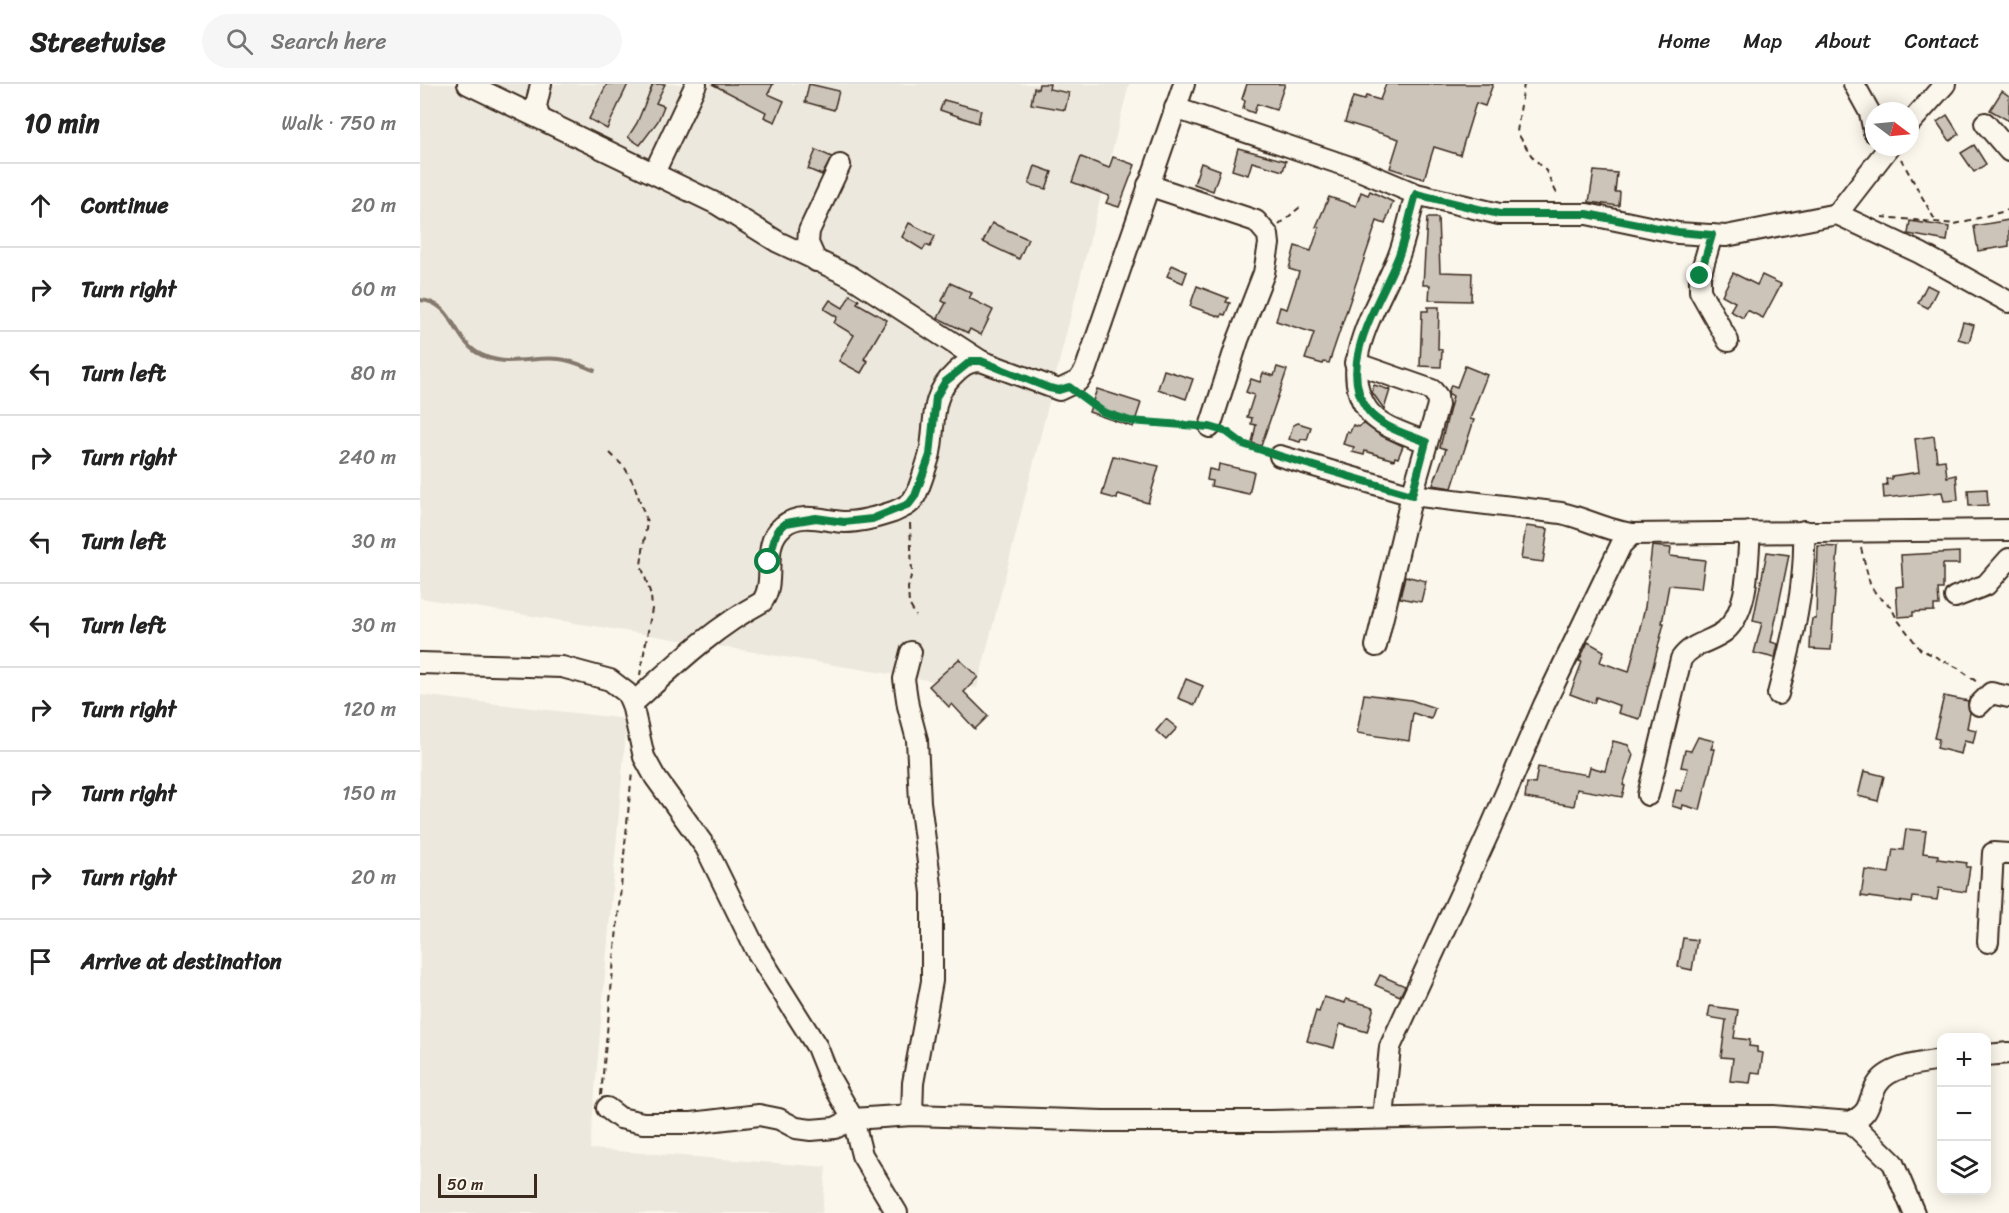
<!DOCTYPE html>
<meta charset="utf-8">
<style>
:root{--surface:#fff;--page:#f6f6f6;--text:#222;--muted:#767676;--line:#e0e0e0}
body{margin:0;font-family:Sriracha,sans-serif;background:var(--page);color:var(--text)}
.controls{position:absolute;right:18px;bottom:18px;display:grid;overflow:hidden;border-radius:12px;box-shadow:0 3px 15px #0003}
.controls button{width:54px;height:54px;display:grid;place-items:center;padding:0;border:0;border-bottom:2px solid var(--line);background:var(--surface);color:var(--text);font:30px sans-serif}
.compass{position:absolute;left:1445px;top:18px;width:54px;height:54px;border-radius:50%;background:var(--surface);box-shadow:0 3px 15px #0003;rotate:106deg}
.scale{position:absolute;left:18px;bottom:15px;width:99px;box-sizing:border-box;padding-left:6px;border:3px solid #3b2a1e;border-top:0;font-size:16px;line-height:21px;white-space:nowrap;color:#3b2a1e;-webkit-text-stroke:4px #fbf7ec;paint-order:stroke}
.stop{position:absolute;width:18px;height:18px;margin:-14px;border:4px solid #0b8043;border-radius:50%;background:#fff}
.stop.end{background:#0b8043;border-color:#fff;box-shadow:0 2px 6px #0008}
.list{margin:0;padding:0;list-style:none}
h2{display:flex;justify-content:space-between;align-items:center;height:78px;margin:0;padding:0 24px;font-size:26px}
h2 small{font-size:20px;font-weight:400;color:var(--muted)}
.list li{display:grid;grid-template-columns:39px 1fr auto;gap:18px;align-items:center;box-sizing:border-box;height:84px;padding:0 24px;border-top:2px solid var(--line)}
.list b{display:block;font-size:22px;white-space:nowrap}
.list em{font-size:20px;font-style:normal;color:var(--muted)}
.icon{flex:none;width:33px;height:33px;fill:none;stroke:currentColor;stroke-width:2;stroke-linecap:round;stroke-linejoin:round}
.map{position:relative;flex:none;width:1589px;height:1129px;overflow:hidden}
header{display:flex;align-items:center;gap:36px;box-sizing:border-box;height:84px;padding:0 30px;background:var(--surface);border-bottom:2px solid var(--line)}
header strong{font-size:28px}
nav{display:flex;gap:33px;margin-inline-start:auto;font-size:21px}
.search{width:420px;height:54px;background:var(--page);display:flex;align-items:center;gap:15px;box-sizing:border-box;padding:0 21px;border-radius:33px;color:var(--muted);font-size:22px}
main{display:flex}
aside{flex:1;background:var(--surface)}
.map>svg:first-child{display:block}
</style>
<header>
<strong>Streetwise</strong>
<div class="search"><svg class="icon" aria-label="search" viewBox="0 0 24 24"><circle cx="10" cy="10" r="6"/><path d="M15 15l6 6"/></svg>Search here</div>
<nav><a>Home</a><a>Map</a><a>About</a><a>Contact</a></nav>
</header>
<main>
<aside>
<h2>10 min<small>Walk · 750 m</small></h2>
<ul class="list">
<li><svg class="icon" aria-label="ahead" viewBox="0 0 24 24"><path d="M12 20V5M6 11l6-6 6 6"/></svg><div><b>Continue</b></div><em>20 m</em></li>
<li><svg class="icon" aria-label="right" viewBox="0 0 24 24"><path d="M7 20v-9h11M14 6l5 5-5 5"/></svg><div><b>Turn right</b></div><em>60 m</em></li>
<li><svg class="icon" aria-label="left" viewBox="0 0 24 24"><path d="M17 20v-9H6M10 6l-5 5 5 5"/></svg><div><b>Turn left</b></div><em>80 m</em></li>
<li><svg class="icon" aria-label="right" viewBox="0 0 24 24"><path d="M7 20v-9h11M14 6l5 5-5 5"/></svg><div><b>Turn right</b></div><em>240 m</em></li>
<li><svg class="icon" aria-label="left" viewBox="0 0 24 24"><path d="M17 20v-9H6M10 6l-5 5 5 5"/></svg><div><b>Turn left</b></div><em>30 m</em></li>
<li><svg class="icon" aria-label="left" viewBox="0 0 24 24"><path d="M17 20v-9H6M10 6l-5 5 5 5"/></svg><div><b>Turn left</b></div><em>30 m</em></li>
<li><svg class="icon" aria-label="right" viewBox="0 0 24 24"><path d="M7 20v-9h11M14 6l5 5-5 5"/></svg><div><b>Turn right</b></div><em>120 m</em></li>
<li><svg class="icon" aria-label="right" viewBox="0 0 24 24"><path d="M7 20v-9h11M14 6l5 5-5 5"/></svg><div><b>Turn right</b></div><em>150 m</em></li>
<li><svg class="icon" aria-label="right" viewBox="0 0 24 24"><path d="M7 20v-9h11M14 6l5 5-5 5"/></svg><div><b>Turn right</b></div><em>20 m</em></li>
<li><svg class="icon" aria-label="arrive" viewBox="0 0 24 24"><path d="M6 21V4h12l-3 4 3 4H6"/></svg><div><b>Arrive at destination</b></div></li>
</ul>
</aside>
<div class="map">
<svg width="1589" height="1129" viewBox="0 0 1589 1129">
<rect width="100%" height="100%" fill="#fbf7ec"/>
<filter id="ink" filterUnits="userSpaceOnUse"><feTurbulence type="fractalNoise" baseFrequency=".0167" numOctaves="2"/><feDisplacementMap in="SourceGraphic" scale="12" xChannelSelector="R" yChannelSelector="G"/><feConvolveMatrix kernelMatrix="1 2 1 2 8 2 1 2 1" color-interpolation-filters="sRGB"/></filter>
<g filter="url(#ink)">
<g fill="#ede8dd">
<polygon points="0,0 709,0 557,604 0,514"/>
<polygon points="0,611 207,635 170,1065 406,1083 402,1129 0,1129"/>
</g>
<g fill="none" stroke-linecap="round" stroke-linejoin="round">
<path stroke="#85796d" stroke-width="4" d="M 0,216 C 33,218 33,253 56,268 C 83,285 110,272 139,275 C 151,276 163,282 174,286"/>
</g>
<g fill="#ccc4b9" stroke="#3b2a1e" stroke-width="1.5">
<polygon points="187,0 208,0 187,45 169,35"/>
<polygon points="233,0 245,0 236,19 244,22 238,37 220,61 208,53 217,39"/>
<polygon points="292,0 353,0 348,10 364,17 355,38 344,33 346,28"/>
<polygon points="389,0 419,7 414,26 385,18"/>
<polygon points="619,0 630,0 629,5 649,9 645,26 611,20 614,4 618,5"/>
<polygon points="827,0 865,0 856,26 837,20 834,29 823,25 825,17 822,15"/>
<polygon points="966,0 1073,0 1065,22 1056,19 1040,71 1014,63 1004,95 970,84 979,55 925,38 933,13 944,16 946,12 960,16"/>
<polygon points="1582,7 1589,12 1589,37 1570,26"/>
<polygon points="524,16 561,26 558,39 520,26"/>
<polygon points="1527,31 1539,50 1530,57 1517,38"/>
<polygon points="1554,61 1566,80 1554,88 1541,69"/>
<polygon points="818,64 866,77 863,87 832,78 828,91 812,86"/>
<polygon points="396,66 412,73 402,91 388,85"/>
<polygon points="661,73 689,84 693,73 715,81 699,123 686,119 689,112 652,98"/>
<polygon points="781,79 800,86 793,107 774,100"/>
<polygon points="615,82 632,88 626,105 609,100"/>
<polygon points="1174,87 1197,89 1195,108 1200,108 1199,122 1169,118"/>
<polygon points="950,107 973,118 965,140 957,137 909,279 904,278 903,280 885,275 894,249 856,237 860,223 867,225 879,188 869,185 875,162 891,167 899,144 896,143 909,113 936,122 941,108 948,111"/>
<polygon points="1007,134 1018,134 1020,188 1052,189 1051,217 1009,216 1010,201 1003,201"/>
<polygon points="1589,136 1589,162 1558,167 1554,142"/>
<polygon points="1490,137 1529,143 1527,157 1488,150"/>
<polygon points="489,139 515,152 510,163 506,161 503,166 482,153"/>
<polygon points="572,139 608,155 599,175 563,158"/>
<polygon points="752,181 767,188 763,199 747,192"/>
<polygon points="1313,189 1337,201 1342,191 1361,200 1343,234 1327,226 1323,234 1310,227 1315,218 1302,211"/>
<polygon points="530,199 552,209 549,214 573,226 561,251 550,245 548,249 518,234 526,219 522,217"/>
<polygon points="1507,201 1517,206 1508,224 1498,219"/>
<polygon points="777,202 808,214 806,218 810,219 805,231 802,230 801,233 770,222"/>
<polygon points="430,211 439,216 437,219 467,236 444,275 448,277 441,289 419,277 434,251 414,239 417,233 404,225 410,216 423,224"/>
<polygon points="1008,223 1019,223 1018,265 1022,266 1021,283 1000,282 1002,227 1008,227"/>
<polygon points="1543,238 1554,241 1549,258 1538,255"/>
<polygon points="1045,282 1067,291 1050,335 1054,336 1032,404 1013,401 1026,365 1020,363 1033,312 1028,309 1031,301 1037,303"/>
<polygon points="857,283 867,286 841,362 832,359 836,341 831,340 832,334 827,333 834,311 826,308 831,295 840,298 843,289 854,292"/>
<polygon points="744,286 773,295 766,315 738,305"/>
<polygon points="954,301 970,306 964,325 952,308"/>
<polygon points="677,305 721,319 713,343 669,328"/>
<polygon points="878,339 891,343 887,356 881,355 880,358 869,355 873,341"/>
<polygon points="943,339 960,351 983,362 978,374 975,373 974,376 945,367 944,371 932,368 934,363 923,360 927,347 930,348 933,341 939,343"/>
<polygon points="1514,352 1517,377 1525,376 1527,393 1536,391 1538,416 1524,417 1522,408 1464,414 1463,401 1467,401 1466,395 1472,395 1472,392 1499,388 1495,355"/>
<polygon points="693,372 739,382 728,419 698,410 697,415 682,411"/>
<polygon points="799,380 834,388 829,410 791,402 792,397 787,396 789,385 798,387"/>
<polygon points="1567,405 1568,421 1549,422 1548,406"/>
<polygon points="1106,442 1128,445 1123,478 1101,475"/>
<polygon points="1232,462 1251,464 1250,472 1285,476 1281,504 1249,501 1242,539 1244,539 1220,635 1198,629 1200,622 1176,613 1174,619 1150,610 1162,578 1159,577 1168,558 1184,567 1180,578 1209,588 1225,523"/>
<polygon points="1398,462 1418,463 1411,566 1390,565 1391,542 1392,535 1396,535"/>
<polygon points="1347,468 1369,471 1351,558 1358,560 1355,574 1334,569 1342,539 1333,537"/>
<polygon points="1539,468 1539,480 1523,480 1523,505 1518,505 1519,521 1514,521 1514,527 1493,528 1493,532 1478,533 1476,503 1483,502 1481,471"/>
<polygon points="985,492 1006,497 1001,518 980,514"/>
<polygon points="539,575 558,593 544,608 568,632 555,645 532,620 529,623 509,602"/>
<polygon points="766,595 783,602 775,621 758,614"/>
<polygon points="944,610 991,616 1015,624 1011,635 993,629 989,657 937,649"/>
<polygon points="1524,612 1548,617 1550,629 1547,644 1556,646 1553,659 1544,657 1541,670 1517,664 1519,655 1514,654"/>
<polygon points="746,635 757,644 746,656 736,647"/>
<polygon points="1278,653 1294,657 1291,665 1295,665 1280,726 1263,721 1262,725 1252,722 1256,706 1262,707 1268,684 1261,683 1265,666 1271,667"/>
<polygon points="1193,657 1208,661 1213,671 1203,701 1205,702 1202,713 1157,705 1154,722 1105,714 1107,699 1115,700 1118,683 1168,691 1170,683 1185,687"/>
<polygon points="1444,687 1464,692 1458,717 1438,712"/>
<polygon points="1486,745 1506,747 1503,769 1518,771 1518,775 1547,779 1546,783 1550,783 1546,808 1519,804 1517,816 1493,813 1492,819 1441,812 1445,786 1469,789 1473,765 1483,766"/>
<polygon points="1263,854 1277,856 1272,886 1258,883"/>
<polygon points="960,891 985,902 980,912 955,901"/>
<polygon points="904,913 925,919 926,915 954,923 947,948 920,940 914,964 887,957 896,927 899,928"/>
<polygon points="1290,922 1318,926 1314,954 1330,956 1329,962 1337,963 1337,968 1343,969 1340,989 1332,988 1330,999 1310,997 1313,974 1301,973 1306,936 1288,933"/>
</g>
<g fill="none" stroke-linecap="round" stroke-linejoin="round">
<defs>
<g id="minor">
<polyline points="48,0 297,120 358,158 430,192 561,277"/>
<polyline points="1434,0 1450,29 1454,48"/>
<polyline points="755,24 939,86 996,110 1079,130 1167,130 1258,149 1306,152 1417,130 1500,169 1589,218"/>
<polyline points="119,32 116,22 121,0"/>
<polyline points="1490,39 1525,0"/>
<polyline points="1565,39 1589,67"/>
<polyline points="234,89 276,0"/>
<polyline points="728,101 836,137 848,151 849,160 844,189 818,256 790,343"/>
<path d="M 996,110 C 990,130 986,152 979,171 C 962,216 915,279 947,325 C 959,343 987,350 1006,358"/>
<polyline points="1417,130 1469,63"/>
<polyline points="1292,151 1280,192 1280,207 1308,257"/>
<polyline points="396,177 388,159 389,147 420,81"/>
<polyline points="935,279 1012,306 1017,312 1018,321 992,411 956,562"/>
<path d="M 860,372 L 992,411 L 1141,429 C 1165,434 1188,447 1212,450 L 1589,446"/>
<polyline points="1535,513 1566,501 1589,475"/>
<polyline points="491,568 484,595 488,622 497,656 500,718 512,809 512,897 493,999 492,1031"/>
<polyline points="0,579 142,583 190,596 207,609 212,620 224,673 235,693 286,764 336,866 397,963 409,993 433,1035 442,1071 477,1129"/>
<path d="M 1358,610 C 1372,557 1386,503 1384,447"/>
<path d="M 212,620 C 253,583 293,544 342,518 C 358,496 339,462 363,442 C 380,427 405,437 425,438 C 442,438 458,433 473,428 C 482,424 491,421 495,412 C 498,408 509,374 510,369 C 516,339 509,313 534,290 C 543,281 549,277 561,277 L 639,306 L 658,297 L 665,287 L 764,0"/>
<polyline points="1559,621 1571,609 1589,613"/>
<path d="M 1228,711 L 1261,575 C 1272,559 1291,558 1305,547 C 1330,525 1327,478 1330,448"/>
<polyline points="1568,858 1573,769 1589,770"/>
<polyline points="1566,971 1589,969"/>
<path d="M 187,1024 L 200,1034 L 223,1039 L 272,1039 L 339,1031 L 359,1035 L 376,1044 L 391,1046 L 415,1044 L 433,1035 L 492,1031 L 683,1037 L 850,1037 L 1073,1032 L 1354,1032 L 1431,1038 C 1453,1027 1446,1019 1457,1001 C 1468,982 1501,979 1522,976"/>
<polyline points="963,1034 970,963 1069,748 1124,621 1201,461 1212,450"/>
<polyline points="1431,1038 1473,1079 1494,1129"/>
</g>
</defs>
<use href="#minor" stroke="#3b2a1e" stroke-width="24"/>
<g stroke="#3b2a1e" stroke-width="2" stroke-dasharray="6 4.5" stroke-linecap="butt">
<polyline points="1104,0 1097,48 1111,71 1126,87 1138,112"/>
<polyline points="1481,75 1516,138"/>
<polyline points="1462,133 1535,140 1589,126"/>
<polyline points="859,141 880,123"/>
<polyline points="664,313 683,328 710,337 774,343"/>
<polyline points="806,348 823,360 844,367"/>
<polyline points="190,369 205,384 214,400 227,438 221,481 231,511 232,525 220,591"/>
<polyline points="490,439 492,488 488,504 489,520 496,532"/>
<polyline points="1441,464 1450,500 1456,510 1471,523 1477,535 1500,565 1538,584 1557,598"/>
<polyline points="181,1011 212,688"/>
</g>
<use href="#minor" stroke="#fbf7ec" stroke-width="20"/>
</g>
</g>
<g fill="none" stroke-linecap="round" stroke-linejoin="round" filter="url(#ink)">
<path stroke="#0b8043" stroke-width="8" d="M 348,478 L 357,447 L 366,439 L 396,434 L 424,438 L 452,435 L 489,420 L 495,412 L 510,371 L 516,313 L 525,298 L 551,277 L 561,277 L 629,304 L 639,306 L 649,303 L 683,328 L 710,337 L 790,343 L 807,348 L 823,360 L 860,372 L 992,411 L 1006,358 C 987,350 959,343 947,325 C 915,279 962,216 979,171 C 986,152 990,130 996,110 L 1079,130 L 1167,130 L 1258,148 L 1292,151 L 1280,192"/>
</g>
</svg>
<div class="controls">
<button>+</button>
<button>−</button>
<button><svg class="icon" aria-label="layers" viewBox="0 0 24 24"><path d="M12 4l9 5-9 5-9-5zM3 14l9 5 9-5"/></svg></button>
</div>
<svg class="compass" viewBox="-18 -18 36 36"><path d="M0-13l5 13h-10z" fill="#e53935"/><path d="M0 13l5-13h-10z" fill="#767676"/></svg>
<div class="scale">50 m</div>
<div class="stop" style="left:348px;top:478px"></div>
<div class="stop end" style="left:1280px;top:192px"></div>
</div>
</main>
